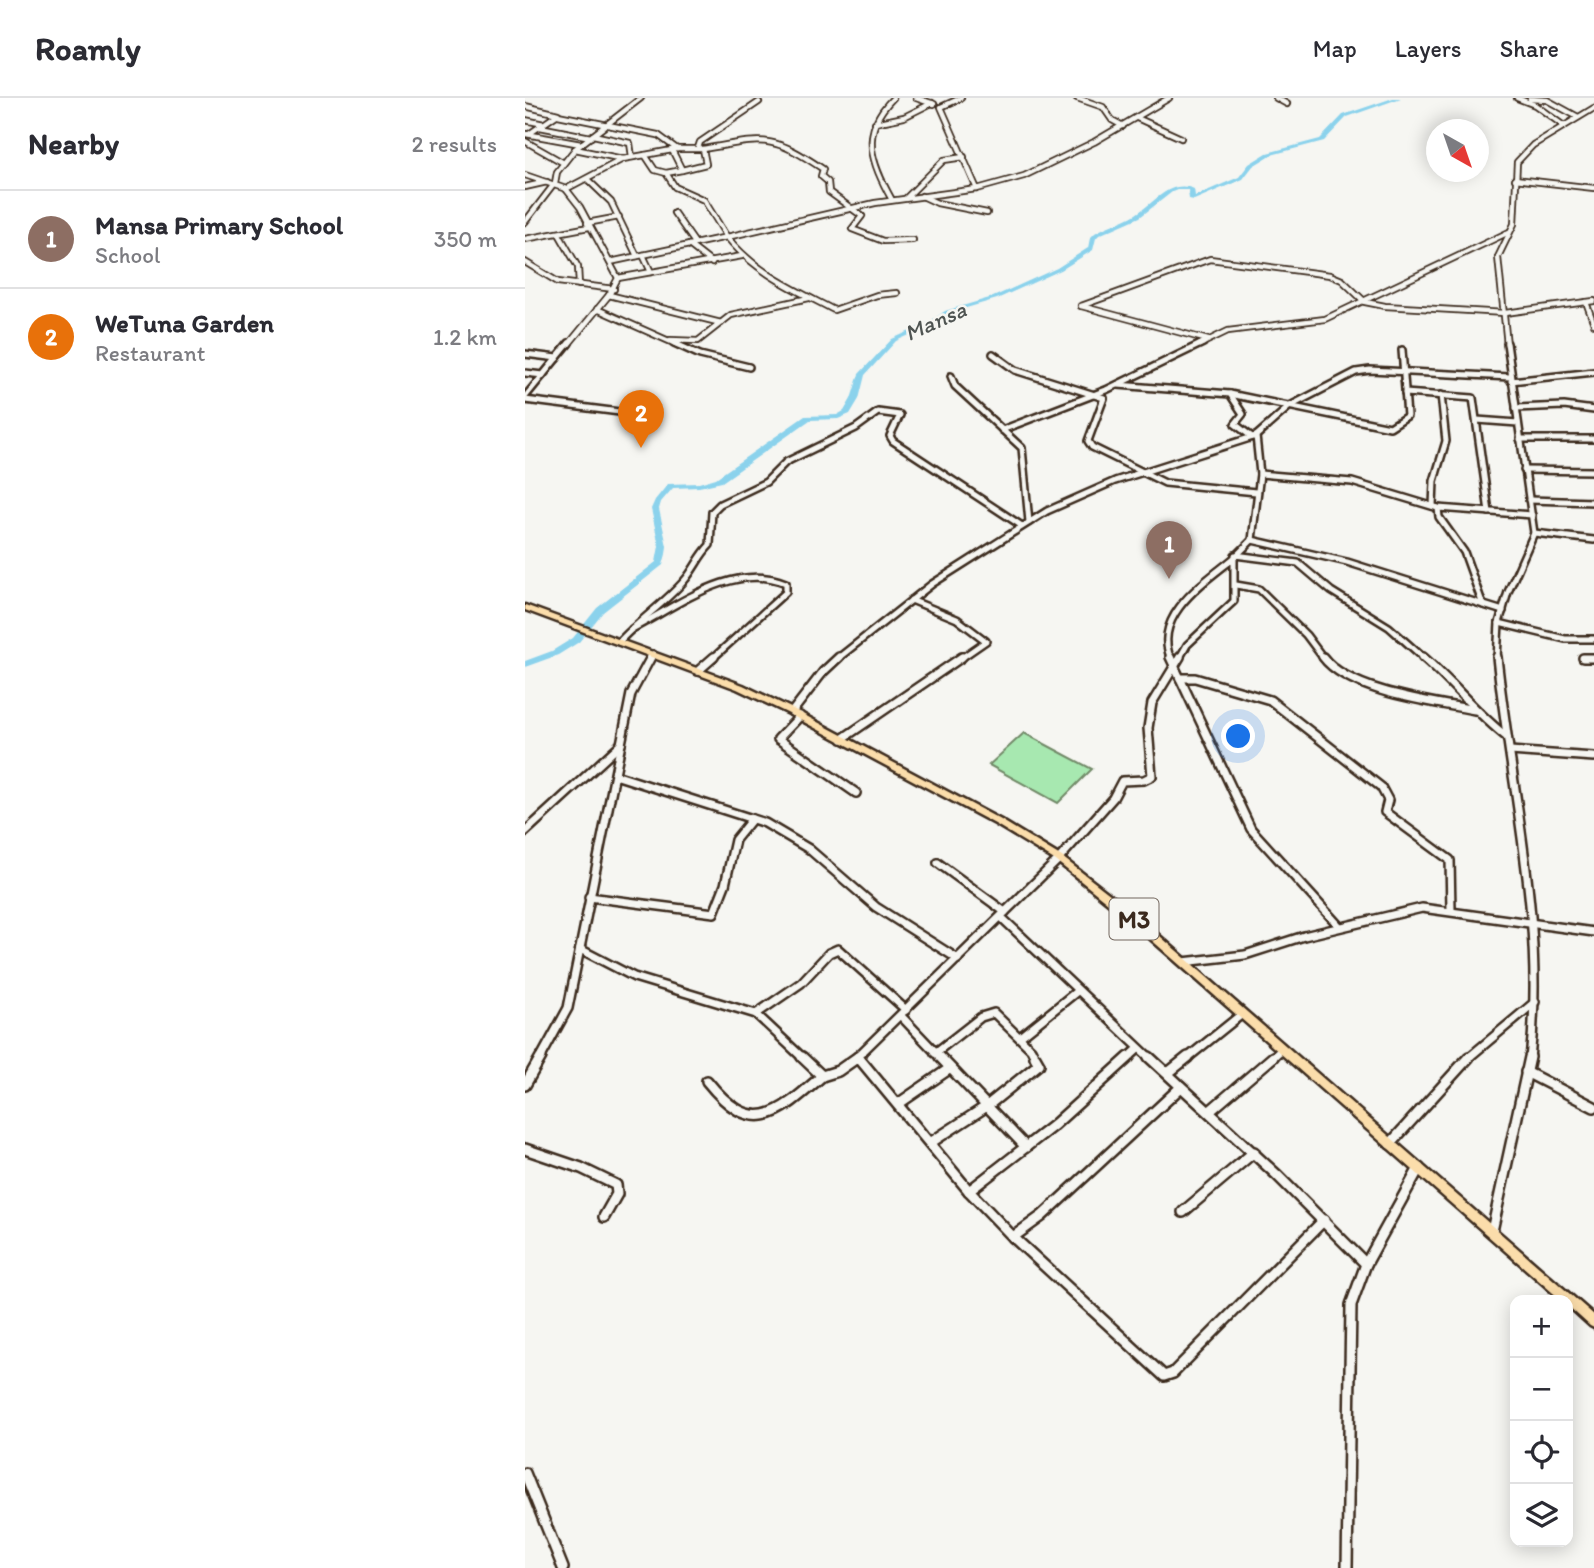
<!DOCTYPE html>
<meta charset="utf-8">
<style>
:root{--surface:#fff;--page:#f7f7f7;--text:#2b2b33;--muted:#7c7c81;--line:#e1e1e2;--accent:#ea580c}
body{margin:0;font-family:Itim,sans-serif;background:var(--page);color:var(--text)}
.controls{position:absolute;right:21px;bottom:21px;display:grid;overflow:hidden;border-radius:14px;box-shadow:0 4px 18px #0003}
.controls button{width:63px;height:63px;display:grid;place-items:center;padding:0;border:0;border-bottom:2px solid var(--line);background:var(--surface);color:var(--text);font:35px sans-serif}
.compass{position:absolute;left:901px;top:21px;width:63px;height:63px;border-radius:50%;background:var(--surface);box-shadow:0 4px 18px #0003;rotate:140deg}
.you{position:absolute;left:714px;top:639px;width:24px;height:24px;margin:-18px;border:5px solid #fff;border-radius:50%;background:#1a73e8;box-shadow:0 0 0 10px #1a73e833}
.badge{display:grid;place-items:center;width:46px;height:46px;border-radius:50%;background:var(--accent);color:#fff;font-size:23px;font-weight:700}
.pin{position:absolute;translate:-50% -58px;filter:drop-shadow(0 2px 4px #0008)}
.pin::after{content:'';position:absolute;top:37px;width:24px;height:21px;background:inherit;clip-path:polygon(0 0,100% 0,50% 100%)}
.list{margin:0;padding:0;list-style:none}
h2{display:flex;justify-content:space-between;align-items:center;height:91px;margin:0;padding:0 28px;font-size:30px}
h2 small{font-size:23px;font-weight:400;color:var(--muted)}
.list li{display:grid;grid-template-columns:46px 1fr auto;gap:21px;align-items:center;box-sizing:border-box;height:98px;padding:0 28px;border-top:2px solid var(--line)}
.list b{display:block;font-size:26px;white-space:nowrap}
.list p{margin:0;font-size:23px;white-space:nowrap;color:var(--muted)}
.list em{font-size:23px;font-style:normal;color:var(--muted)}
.icon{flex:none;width:38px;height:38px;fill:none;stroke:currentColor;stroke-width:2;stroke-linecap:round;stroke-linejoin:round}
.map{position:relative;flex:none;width:1069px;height:1470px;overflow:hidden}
header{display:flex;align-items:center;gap:42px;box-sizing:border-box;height:98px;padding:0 35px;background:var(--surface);border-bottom:2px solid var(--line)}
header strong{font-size:33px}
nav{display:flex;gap:38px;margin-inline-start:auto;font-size:24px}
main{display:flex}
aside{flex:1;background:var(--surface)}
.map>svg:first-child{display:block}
</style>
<header>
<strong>Roamly</strong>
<nav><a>Map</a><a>Layers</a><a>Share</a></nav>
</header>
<main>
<aside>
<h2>Nearby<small>2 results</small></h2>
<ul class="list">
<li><span class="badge" style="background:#8d6e63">1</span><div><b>Mansa Primary School</b><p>School</p></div><em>350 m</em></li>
<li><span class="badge" style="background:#e8710a">2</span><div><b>WeTuna Garden</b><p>Restaurant</p></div><em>1.2 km</em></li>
</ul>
</aside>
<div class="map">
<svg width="1069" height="1470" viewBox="0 0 1069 1470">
<rect width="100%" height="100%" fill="#f6f6f2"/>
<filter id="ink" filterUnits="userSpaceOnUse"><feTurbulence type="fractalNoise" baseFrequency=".0143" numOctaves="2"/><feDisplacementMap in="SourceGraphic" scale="14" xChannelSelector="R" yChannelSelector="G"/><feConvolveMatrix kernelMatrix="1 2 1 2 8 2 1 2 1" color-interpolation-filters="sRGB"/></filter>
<g filter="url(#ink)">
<polygon fill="#a7e8b0" stroke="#718967" stroke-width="2" points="499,635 567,671 533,705 464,667"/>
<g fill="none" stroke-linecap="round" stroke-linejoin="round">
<path fill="#8bd2ec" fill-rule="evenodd" d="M 868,0 L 876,0 L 822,19 L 799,43 L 746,57 L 728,68 L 718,81 L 669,102 L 664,101 L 663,92 L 652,92 L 647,94 L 615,119 L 574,137 L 571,140 L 568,152 L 536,172 L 472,201 L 424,215 L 407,227 L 371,243 L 340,277 L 334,301 L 325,316 L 313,321 L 285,322 L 197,384 L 174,389 L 148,390 L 136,404 L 134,411 L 142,448 L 141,456 L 138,467 L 78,514 L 54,544 L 33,557 L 0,569 L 0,563 L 27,553 L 48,540 L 72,510 L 131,464 L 134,448 L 126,411 L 130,402 L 143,386 L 174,385 L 191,380 L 280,318 L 312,317 L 319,313 L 326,301 L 334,276 L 367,241 L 403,225 L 420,213 L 468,199 L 532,170 L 563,150 L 565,140 L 570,135 C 583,127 598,124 611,116 C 630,105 644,81 669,91 L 670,98 L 714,79 L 724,66 L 742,55 L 795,41 L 818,17 Z"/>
<defs>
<g id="minor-far3">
<polyline points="391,0 409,6"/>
<polyline points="436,0 416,9 452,91"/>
<polyline points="552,0 578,9 587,22 598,28"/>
<polyline points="751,0 762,6"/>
<polyline points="992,0 1010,7 1039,28"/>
<polyline points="1005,1 1022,2 1053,19"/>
<polyline points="0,8 33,16 4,36"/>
<polyline points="33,17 133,37 152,51"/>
<polyline points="612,20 656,40"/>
<polyline points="0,22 19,26"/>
<polyline points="350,25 379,19 407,5"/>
<polyline points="15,29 66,39"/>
<polyline points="1,36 56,46"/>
<polyline points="68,37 105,45 107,59"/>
<polyline points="0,43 37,64"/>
<polyline points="173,50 175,44 234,4"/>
<polyline points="50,51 98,61"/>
<polyline points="150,51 178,51 181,66 157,72"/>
<path d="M 178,51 C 239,41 245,35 298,71 L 296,78 L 303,84 L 304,94 L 337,118 L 327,131 L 358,143 L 388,142"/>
<polyline points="120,57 147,52 157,72 141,75"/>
<polyline points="0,77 41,91 55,109 93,180 84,197 43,247"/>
<polyline points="62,81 86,104 112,158"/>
<polyline points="990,81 1069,90"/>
<polyline points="0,89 22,84"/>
<polyline points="41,91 98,61 120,57 130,72 141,75 150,89 179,102 202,139 85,164"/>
<polyline points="397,98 412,105 462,115"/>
<polyline points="381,100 419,62 439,59"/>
<path d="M 367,102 C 346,64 334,34 368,0"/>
<polyline points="149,115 170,145"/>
<polyline points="0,124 30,85 32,74 50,51 116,0"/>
<polyline points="62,125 94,119"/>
<polyline points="34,136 53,169 54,187"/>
<polyline points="0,141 64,129"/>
<polyline points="164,147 187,165"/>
<polyline points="118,157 126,174"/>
<polyline points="0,164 33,184 89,191"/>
<polyline points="93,180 217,158"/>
<path d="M 372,195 L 352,197 L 309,212 C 269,191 231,175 202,139 L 350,105 L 452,91 L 499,78 L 569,44 L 644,0"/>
<polyline points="84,197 196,225"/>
<polyline points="1061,204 1069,226"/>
<polyline points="556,208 685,161 805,177 817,182 840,204 860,208 980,215 1069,203"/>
<polyline points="556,208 683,242"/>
<polyline points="72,211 153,247"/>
<polyline points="145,242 173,243 206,217 284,200"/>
<polyline points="674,247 703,233 800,221 984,134"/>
<polyline points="982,247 973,159 989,126 992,64 1008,47 1069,10"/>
</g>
<g id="minor-far2">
<polyline points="149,245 175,257 224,269"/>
<polyline points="0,256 32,260"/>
<polyline points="468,256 490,272 579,300 563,343 567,349 640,385 731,394"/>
<polyline points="0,275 18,277"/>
<polyline points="426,278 430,288 497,350 504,424"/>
<polyline points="986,283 1069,274"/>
<polyline points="593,287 705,296 718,316 710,326 727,339"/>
<polyline points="880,295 948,300 964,414"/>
<polyline points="705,296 865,329 882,318 877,252"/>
<polyline points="0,299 44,245"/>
<polyline points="0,302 126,318 127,322 120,332"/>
<polyline points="991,310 1039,308 1069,312"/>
<polyline points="952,322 993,325"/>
<polyline points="477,332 581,292 678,245"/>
<polyline points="995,341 1069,341"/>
<polyline points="999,372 1069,373"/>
<polyline points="735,376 827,384 913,410 1007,417"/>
<polyline points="1004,402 1069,404"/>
<polyline points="908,408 909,383 921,343 916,297"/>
<polyline points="913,410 914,419 939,454 958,507"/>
<polyline points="1009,435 1069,442"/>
<polyline points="727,442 822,464 978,513"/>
<polyline points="710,457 773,465 806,493 864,529 900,561"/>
<polyline points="711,487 734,491 781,537 799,561"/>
<polyline points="386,502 432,521 461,543 435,561"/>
<polyline points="974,525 1040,541 1069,541"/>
<path d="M 107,531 C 152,508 209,463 261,485 L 261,494 L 187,561"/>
<path d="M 94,544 C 114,522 140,505 159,483 C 169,472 174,458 185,447 L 187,414 L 195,406 L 241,384 L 261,364 L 331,330 L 353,314 L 375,317 L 365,338 L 368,343 L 497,428"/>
<polyline points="1058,560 1069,560"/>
<polyline points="125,561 128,556"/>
<polyline points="312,561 407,486 522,413 590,383 731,338 765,308 831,274 845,272 985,279"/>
<path d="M 646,561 C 626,518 681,483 709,460"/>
<polyline points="654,561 662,547 709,503 709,460 727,442 735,376 731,338"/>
<polyline points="972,561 974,525 983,494 1009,435 982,245"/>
</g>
<g id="minor-far1">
<polyline points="645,559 726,731 815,829"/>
<path d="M 798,559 C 824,594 908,604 950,612"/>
<path d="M 898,559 C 928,585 951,615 982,639"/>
<path d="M 972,559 C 986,693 1021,826 1005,961"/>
<polyline points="1058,560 1069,560"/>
<polyline points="173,573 189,559"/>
<polyline points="655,580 670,580 745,602 856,689 863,702 860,714 925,762 926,812"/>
<polyline points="267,614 298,574 314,559"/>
<polyline points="275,618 253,641 331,695"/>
<polyline points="317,641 437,559"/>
<polyline points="985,653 1069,659"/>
<polyline points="90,677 240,725 284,751 351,809 433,861"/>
<polyline points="0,734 96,646"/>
<polyline points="413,765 480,814"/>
<polyline points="64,799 189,815 200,787 210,742 227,721"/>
<polyline points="476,819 626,961"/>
<polyline points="55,851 109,879 231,916 279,961"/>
<polyline points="658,864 720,857 779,838 897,810 1069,834"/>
<polyline points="231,916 276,885 304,855 313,851 381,912"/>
<polyline points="376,918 417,961"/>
<polyline points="495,939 551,894"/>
<polyline points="410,955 456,919 469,915 506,951 511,961"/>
<polyline points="15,961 43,910 106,596 126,559"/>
<polyline points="330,961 534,761 588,700 597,683 619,682 627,678 623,630 627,605 655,559"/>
<polyline points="602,961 613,951"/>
<polyline points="661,961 717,916"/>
<polyline points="746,961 757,951"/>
<polyline points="942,961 1010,904"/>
</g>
<g id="minor">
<polyline points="277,959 297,978 313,973 333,959"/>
<polyline points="333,959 444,1093 488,1139 639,1278 648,1275 799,1122"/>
<polyline points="415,959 501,1049"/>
<polyline points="624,959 752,1077 841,1166"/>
<polyline points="1001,974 1069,1009"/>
<polyline points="643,975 663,959"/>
<path d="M 182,983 C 227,1039 251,1019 297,978"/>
<polyline points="0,987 16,959"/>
<polyline points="373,1006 424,971"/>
<polyline points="685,1013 748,959"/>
<polyline points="405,1045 462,1008 514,966 510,959"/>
<polyline points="865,1046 944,959"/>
<polyline points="0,1051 56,1070 91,1087 92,1096 79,1119"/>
<polyline points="444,1093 529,1027 604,959"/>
<polyline points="658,1114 729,1054"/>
<polyline points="967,1133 1005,959"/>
<polyline points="488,1139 517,1118 656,989"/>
<polyline points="0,1375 38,1470"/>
<polyline points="822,1470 826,1207 841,1166 894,1070"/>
</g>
<polygon id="major" points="0,507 218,587 270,612 476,722 537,759 604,811 1069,1217 1069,1230 1065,1228 1043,1208 1043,1202 1036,1202 598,817 531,763 470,726 264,616 212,591 0,512"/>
</defs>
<use href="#minor-far3" stroke="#3b2a1e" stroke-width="8"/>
<use href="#minor-far2" stroke="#3b2a1e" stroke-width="10"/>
<use href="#minor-far1" stroke="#3b2a1e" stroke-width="12"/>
<use href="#minor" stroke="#3b2a1e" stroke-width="14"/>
<use href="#major" stroke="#3b2a1e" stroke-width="5"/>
<use href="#minor-far3" stroke="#f6f6f2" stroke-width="4.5"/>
<use href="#minor-far2" stroke="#f6f6f2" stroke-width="5"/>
<use href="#minor-far1" stroke="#f6f6f2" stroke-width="7"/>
<use href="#minor" stroke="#f6f6f2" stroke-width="9"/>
<use href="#major" fill="#fbddab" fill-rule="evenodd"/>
</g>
</g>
<g text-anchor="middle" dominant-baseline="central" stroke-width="5" stroke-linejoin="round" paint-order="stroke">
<g font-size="23" font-style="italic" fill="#4f5452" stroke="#f6f6f2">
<text transform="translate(410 223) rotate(-24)">Mansa</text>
</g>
<rect fill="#f6f6f2" stroke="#73675e" stroke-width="2" x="584.5" y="800.5" width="49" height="41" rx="5"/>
<g font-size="24" font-weight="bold" fill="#3b2a1e">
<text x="609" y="821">M3</text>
</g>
</g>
</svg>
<div class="controls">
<button>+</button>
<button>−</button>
<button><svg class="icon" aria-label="locate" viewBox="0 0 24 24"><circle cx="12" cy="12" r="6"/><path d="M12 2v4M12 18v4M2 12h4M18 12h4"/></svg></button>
<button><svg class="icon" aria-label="layers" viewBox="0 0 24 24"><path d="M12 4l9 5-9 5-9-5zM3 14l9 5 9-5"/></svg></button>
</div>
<svg class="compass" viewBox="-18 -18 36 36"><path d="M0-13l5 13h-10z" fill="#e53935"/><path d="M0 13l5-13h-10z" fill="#7c7c81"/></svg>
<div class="you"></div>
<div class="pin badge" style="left:644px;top:481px;background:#8d6e63">1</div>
<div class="pin badge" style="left:116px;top:350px;background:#e8710a">2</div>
</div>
</main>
